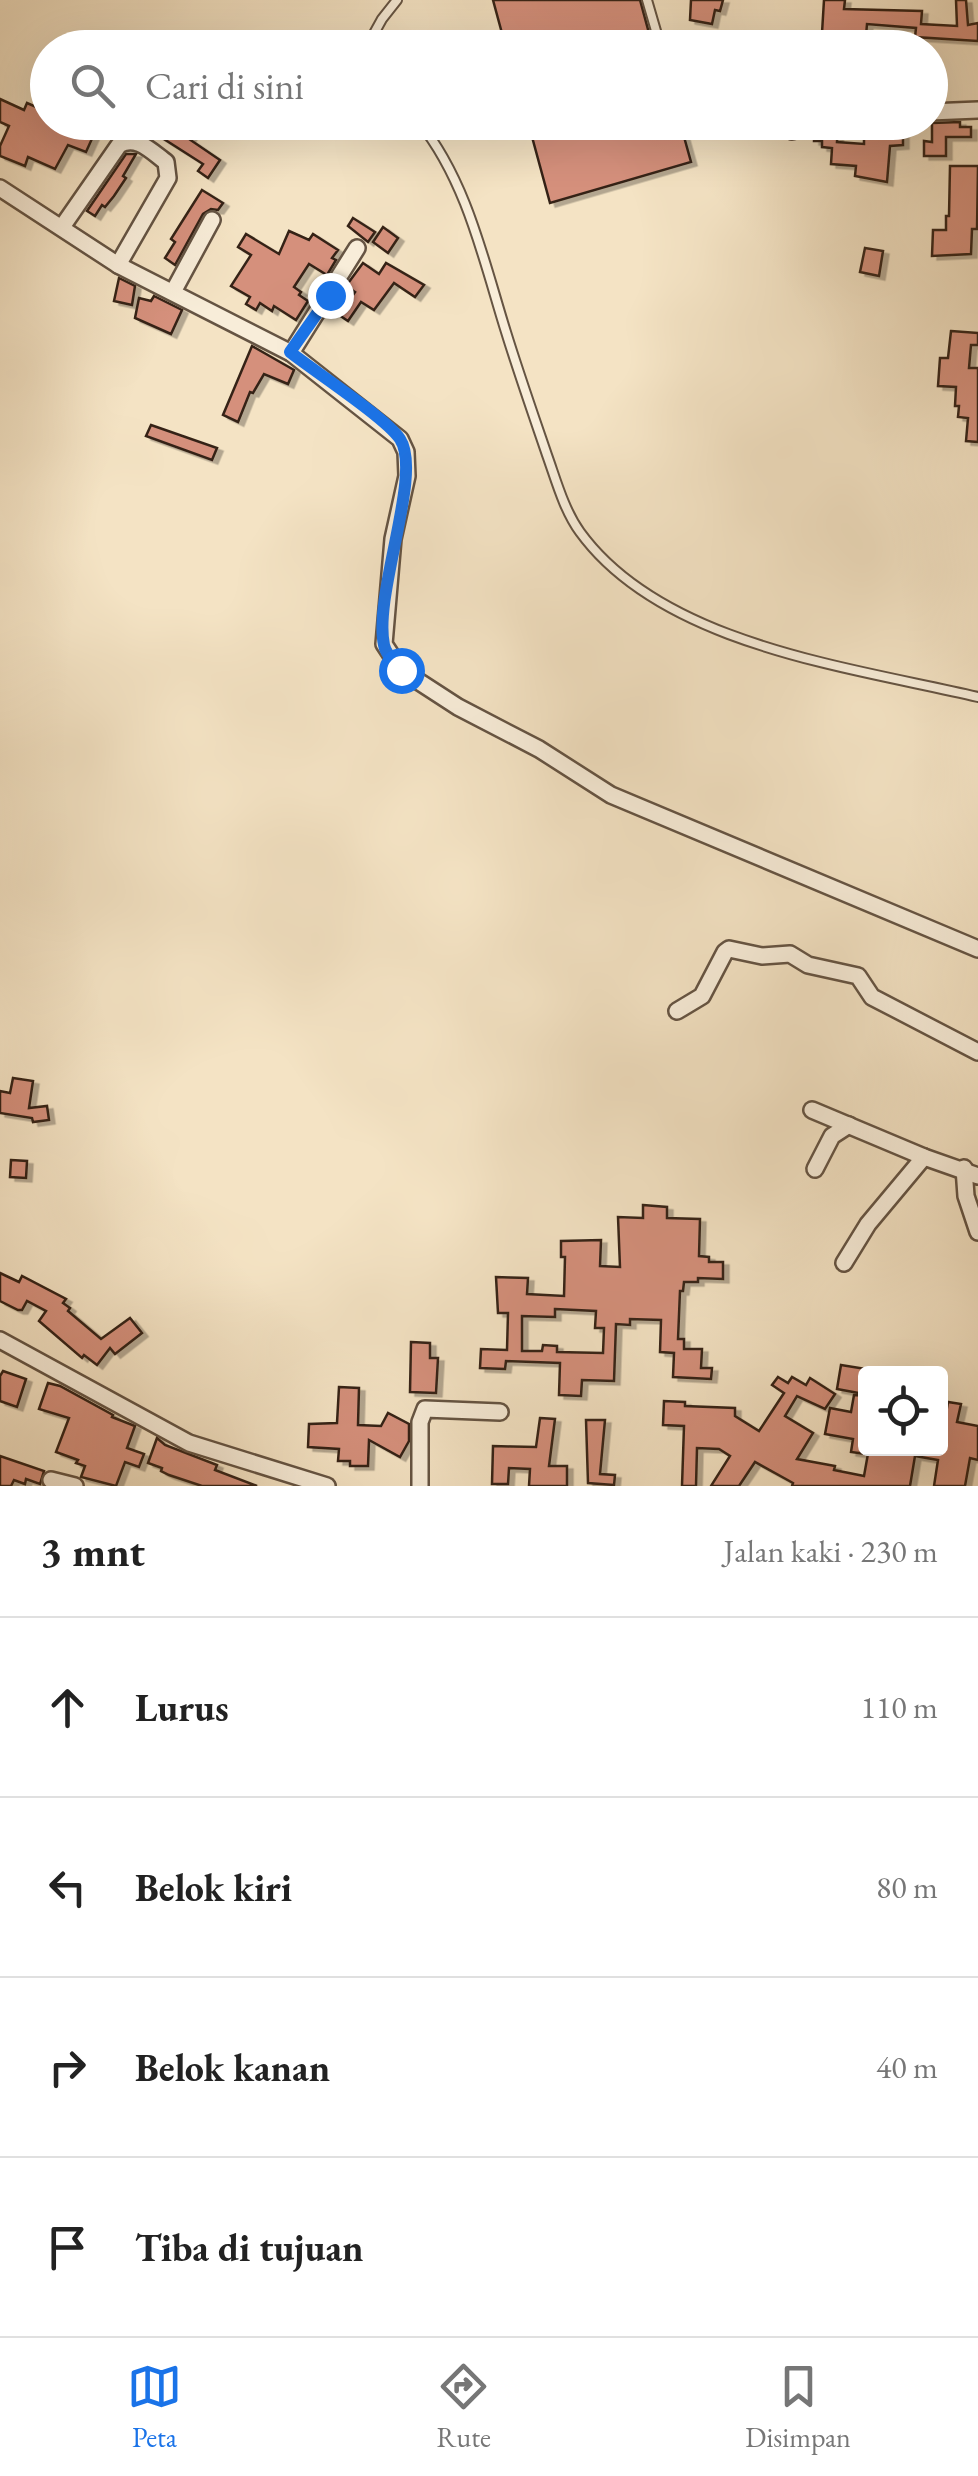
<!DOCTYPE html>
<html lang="id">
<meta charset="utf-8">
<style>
:root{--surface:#fff;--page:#f2f2f2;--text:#222;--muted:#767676;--line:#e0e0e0;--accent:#1a73e8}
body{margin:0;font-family:"EB Garamond",serif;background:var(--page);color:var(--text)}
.controls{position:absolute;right:30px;bottom:30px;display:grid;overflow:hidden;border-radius:10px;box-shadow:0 10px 40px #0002}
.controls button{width:90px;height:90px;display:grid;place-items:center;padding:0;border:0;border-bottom:2px solid var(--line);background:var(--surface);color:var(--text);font:50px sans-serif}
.stop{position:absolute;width:30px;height:30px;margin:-22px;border:8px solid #1a73e8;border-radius:50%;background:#fff}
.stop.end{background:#1a73e8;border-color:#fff;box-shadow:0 2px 10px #0008}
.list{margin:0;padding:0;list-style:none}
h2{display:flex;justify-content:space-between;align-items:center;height:130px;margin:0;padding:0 40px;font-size:42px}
h2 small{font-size:32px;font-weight:400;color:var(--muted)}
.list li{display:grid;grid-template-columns:65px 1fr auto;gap:30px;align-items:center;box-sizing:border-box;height:180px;padding:0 40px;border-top:2px solid var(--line)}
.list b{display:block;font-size:38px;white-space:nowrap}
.list em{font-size:32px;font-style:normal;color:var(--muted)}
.icon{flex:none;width:55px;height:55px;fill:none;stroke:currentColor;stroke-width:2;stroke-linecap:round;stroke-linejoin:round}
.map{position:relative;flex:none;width:978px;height:1486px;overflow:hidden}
.search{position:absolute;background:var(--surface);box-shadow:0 10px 40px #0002;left:30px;right:30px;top:30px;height:110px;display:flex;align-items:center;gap:25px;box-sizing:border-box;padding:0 35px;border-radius:55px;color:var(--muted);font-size:38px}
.sheet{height:850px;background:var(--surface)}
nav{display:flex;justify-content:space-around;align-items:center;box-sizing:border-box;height:140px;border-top:2px solid var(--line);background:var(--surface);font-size:28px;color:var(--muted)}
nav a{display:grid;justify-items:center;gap:5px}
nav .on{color:var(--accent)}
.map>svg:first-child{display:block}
</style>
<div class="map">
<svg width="978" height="1486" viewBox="0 0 978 1486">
<defs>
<filter id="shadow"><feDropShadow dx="5.5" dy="3.5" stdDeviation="0" flood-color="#0004"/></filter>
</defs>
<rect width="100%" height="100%" fill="#f4e3c4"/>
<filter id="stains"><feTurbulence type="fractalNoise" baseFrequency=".002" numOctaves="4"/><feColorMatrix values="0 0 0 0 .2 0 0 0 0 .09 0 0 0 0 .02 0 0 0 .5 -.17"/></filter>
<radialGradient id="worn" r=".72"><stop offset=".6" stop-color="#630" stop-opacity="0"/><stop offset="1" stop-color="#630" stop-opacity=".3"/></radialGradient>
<g fill="#d5907c" stroke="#352418" stroke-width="2.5" fill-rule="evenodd" filter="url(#shadow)">
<polygon points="493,0 640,0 653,48 506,48"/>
<polygon points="691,0 723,0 720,11 715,10 712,24 690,20"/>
<polygon points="824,0 845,0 844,9 922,11 921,24 957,26 956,0 966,0 968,25 978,23 978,41 915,37 916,28 867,24 865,48 801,47 802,32 822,33"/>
<polygon points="736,32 740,48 692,48 692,44"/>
<polygon points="0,99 24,110 27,103 48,112 48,122 71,122 95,132 86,152 68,145 55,169 28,157 25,166 0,156 0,146 9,126 0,122"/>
<polygon points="159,122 200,122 189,139 220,160 208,178 198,171 203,164 153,132"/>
<polygon points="528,122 676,122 678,127 681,126 691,162 550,203"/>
<polygon points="864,122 903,122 903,145 890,146 887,182 855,176 856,166 831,164 832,148 822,147 822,141 814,141 814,136 832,127 838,127 837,142 864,144"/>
<polygon points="960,122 960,127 971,127 971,137 946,137 946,156 924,156 924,141 932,142 932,123"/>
<polygon points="126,154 136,154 123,176 126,178 114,196 105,207 102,205 95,216 87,211"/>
<polygon points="950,166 978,166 977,229 972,229 971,254 932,256 933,230 946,230 946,216 949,216"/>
<polygon points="202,190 223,203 218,210 211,209 203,214 175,265 165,258 175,242 171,239"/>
<polygon points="353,218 375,232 368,242 348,226"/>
<polygon points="383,227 398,238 388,253 373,242"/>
<polygon points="289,231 309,240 313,234 338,250 332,258 336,260 327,275 309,264 294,287 301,292 299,295 308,301 296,320 274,306 272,311 260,303 256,310 246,304 250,297 231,286 251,255 238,247 246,234 279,254"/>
<polygon points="865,248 883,251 879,276 860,272"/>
<polygon points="363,263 379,274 386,263 424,285 415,297 394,283 374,310 361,302 348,321 339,315 355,292 346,286"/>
<polygon points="119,278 135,286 132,305 114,301"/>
<polygon points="154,296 182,310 171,334 135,318 139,298 151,301"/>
<polygon points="951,331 978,333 978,345 971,345 969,368 978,368 978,442 966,441 968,418 958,417 959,406 955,406 956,387 938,386 940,358 948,358"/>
<polygon points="252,346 294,370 288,384 264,374 253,393 250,392 238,422 223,415"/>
<polygon points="151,425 217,448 212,460 146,436"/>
<polygon points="13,1078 33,1081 29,1108 47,1106 49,1120 33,1122 32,1118 0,1113 0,1091 10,1093"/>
<polygon points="11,1160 27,1161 26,1178 10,1177"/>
<path d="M 643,1205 L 667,1207 L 667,1218 L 700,1219 L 699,1256 L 709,1257 L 709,1262 L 723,1262 L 723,1279 L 698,1278 L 698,1282 L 684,1282 L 683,1291 L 680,1291 L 678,1339 L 684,1339 L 684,1349 L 702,1349 L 701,1368 L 712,1368 L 711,1379 L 673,1377 L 674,1353 L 660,1352 L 661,1320 L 630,1319 L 630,1325 L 616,1324 L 614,1381 L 582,1380 L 581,1396 L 559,1395 L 560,1363 L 506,1361 L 505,1369 L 480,1368 L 481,1349 L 507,1350 L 508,1313 L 498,1313 L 496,1277 L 528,1278 L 527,1294 L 564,1296 L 565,1257 L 561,1257 L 561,1241 L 601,1240 L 600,1266 L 620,1267 L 618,1217 L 643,1218 ZM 555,1309 L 596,1311 L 595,1328 L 604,1328 L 603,1353 L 557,1352 L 557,1346 L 543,1345 L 542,1351 L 522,1351 L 522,1316 L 555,1317 Z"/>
<polygon points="0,1273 19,1282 22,1276 66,1299 63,1303 70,1308 68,1311 101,1339 130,1318 142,1333 115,1354 110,1348 97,1365 84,1355 82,1358 39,1321 46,1311 27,1301 22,1310 18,1310 0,1301"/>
<polygon points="411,1342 430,1343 430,1358 438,1358 436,1393 410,1392"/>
<polygon points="841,1365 866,1369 864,1394 837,1389"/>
<polygon points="3,1371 26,1379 17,1407 0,1401 0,1376"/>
<polygon points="778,1377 788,1383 792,1377 806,1385 810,1378 835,1394 825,1409 797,1396 785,1416 813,1433 797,1459 835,1466 834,1470 864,1476 869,1448 940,1448 948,1402 961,1404 957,1422 978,1426 978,1460 970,1458 965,1486 934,1486 938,1460 915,1456 910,1486 792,1486 793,1483 755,1462 739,1486 711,1486 730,1456 719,1449 697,1448 696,1486 682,1486 684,1426 663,1425 664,1401 685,1402 685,1406 735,1408 735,1416 759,1431 784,1393 772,1385"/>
<polygon points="48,1383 60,1386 113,1415 112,1417 135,1426 127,1448 144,1454 139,1467 125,1462 116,1486 81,1477 85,1466 76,1463 78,1460 56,1452 69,1418 39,1409"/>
<polygon points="339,1387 359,1388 358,1425 381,1426 388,1413 409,1424 409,1441 400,1457 369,1440 368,1466 350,1466 350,1461 338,1461 339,1449 308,1447 309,1424 337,1423"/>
<polygon points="854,1395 866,1396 866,1454 851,1452 853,1439 825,1434 830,1408 851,1412"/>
<polygon points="540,1418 555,1419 549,1466 567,1466 567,1486 529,1486 530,1469 509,1468 508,1484 492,1484 493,1446 536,1447"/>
<polygon points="586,1420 605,1420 600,1474 615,1475 614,1485 588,1483"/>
<polygon points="157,1438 165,1445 217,1465 215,1470 257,1486 202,1486 169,1475 161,1471 162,1468 148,1463"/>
<polygon points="0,1456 44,1471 40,1484 26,1479 25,1484 14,1480 11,1486 0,1486"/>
</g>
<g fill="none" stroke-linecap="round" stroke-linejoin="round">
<defs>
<g id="service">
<polyline points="647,0 661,48"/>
<polyline points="348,39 356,48"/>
<polyline points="366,48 382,19 397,0"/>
<path d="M 419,122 C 467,181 484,262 506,332 C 519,374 533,414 547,455 C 556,480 564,510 580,532 C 662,645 850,667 978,697"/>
</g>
<g id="minor">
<polyline points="930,112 978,110"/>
<polyline points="792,131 822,122"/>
<polyline points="0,188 118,265 291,353 400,439 406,452 407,476 393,539 384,644 401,670 458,707 539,749 611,795 978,949"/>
<path d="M 62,227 L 119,145 C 136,134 152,152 166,162 L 168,178 L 118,265"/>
<polyline points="173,292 212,220"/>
<polyline points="291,353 357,248"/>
<polyline points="677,1011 702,996 725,952 729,949 762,956 790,954 808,965 858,976 872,997 978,1052"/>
<polyline points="812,1110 924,1157 978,1176"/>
<polyline points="964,1168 966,1196 978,1232"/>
<polyline points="815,1169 832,1136 849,1125"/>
<polyline points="844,1263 868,1224 924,1157"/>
<polyline points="0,1340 189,1443 327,1486"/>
<polyline points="51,1480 75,1486"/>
<polyline points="420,1486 420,1422 425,1409 500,1412"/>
</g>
</defs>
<use href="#service" stroke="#655443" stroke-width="12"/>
<use href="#minor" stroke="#655443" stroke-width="20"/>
<use href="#service" stroke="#f8edd9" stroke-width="8"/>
<use href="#minor" stroke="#f8edd9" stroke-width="15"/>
</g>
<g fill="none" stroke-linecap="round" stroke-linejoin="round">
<path stroke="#1a73e8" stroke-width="12" d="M 330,295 L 290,352 C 314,371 386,418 400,439 C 423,474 373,594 384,645 C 386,655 395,663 401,670"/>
</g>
<rect width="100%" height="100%" filter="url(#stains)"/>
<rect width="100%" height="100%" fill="url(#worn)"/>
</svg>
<div class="controls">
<button><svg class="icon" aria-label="locate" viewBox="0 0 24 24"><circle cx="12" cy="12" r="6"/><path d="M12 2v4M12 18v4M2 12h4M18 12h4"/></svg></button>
</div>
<div class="stop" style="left:401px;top:670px"></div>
<div class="stop end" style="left:330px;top:295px"></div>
<div class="search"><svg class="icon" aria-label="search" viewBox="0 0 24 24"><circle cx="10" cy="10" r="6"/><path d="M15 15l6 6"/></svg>Cari di sini</div>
</div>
<section class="sheet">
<h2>3 mnt<small>Jalan kaki · 230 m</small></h2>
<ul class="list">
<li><svg class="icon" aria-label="ahead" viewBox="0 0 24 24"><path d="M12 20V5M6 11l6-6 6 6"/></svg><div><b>Lurus</b></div><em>110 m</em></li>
<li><svg class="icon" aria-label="left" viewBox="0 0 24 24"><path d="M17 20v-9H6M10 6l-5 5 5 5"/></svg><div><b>Belok kiri</b></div><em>80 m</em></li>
<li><svg class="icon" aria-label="right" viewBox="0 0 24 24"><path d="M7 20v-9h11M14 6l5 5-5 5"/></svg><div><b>Belok kanan</b></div><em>40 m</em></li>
<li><svg class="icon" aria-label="arrive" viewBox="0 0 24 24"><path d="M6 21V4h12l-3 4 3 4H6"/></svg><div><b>Tiba di tujuan</b></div></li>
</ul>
</section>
<nav>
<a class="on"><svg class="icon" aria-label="map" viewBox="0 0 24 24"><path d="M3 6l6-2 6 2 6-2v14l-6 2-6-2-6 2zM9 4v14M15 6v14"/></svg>Peta</a>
<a><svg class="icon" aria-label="directions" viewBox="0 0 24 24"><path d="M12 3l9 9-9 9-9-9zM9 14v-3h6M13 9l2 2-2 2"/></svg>Rute</a>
<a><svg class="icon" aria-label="saved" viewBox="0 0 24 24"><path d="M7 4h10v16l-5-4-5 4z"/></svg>Disimpan</a>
</nav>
